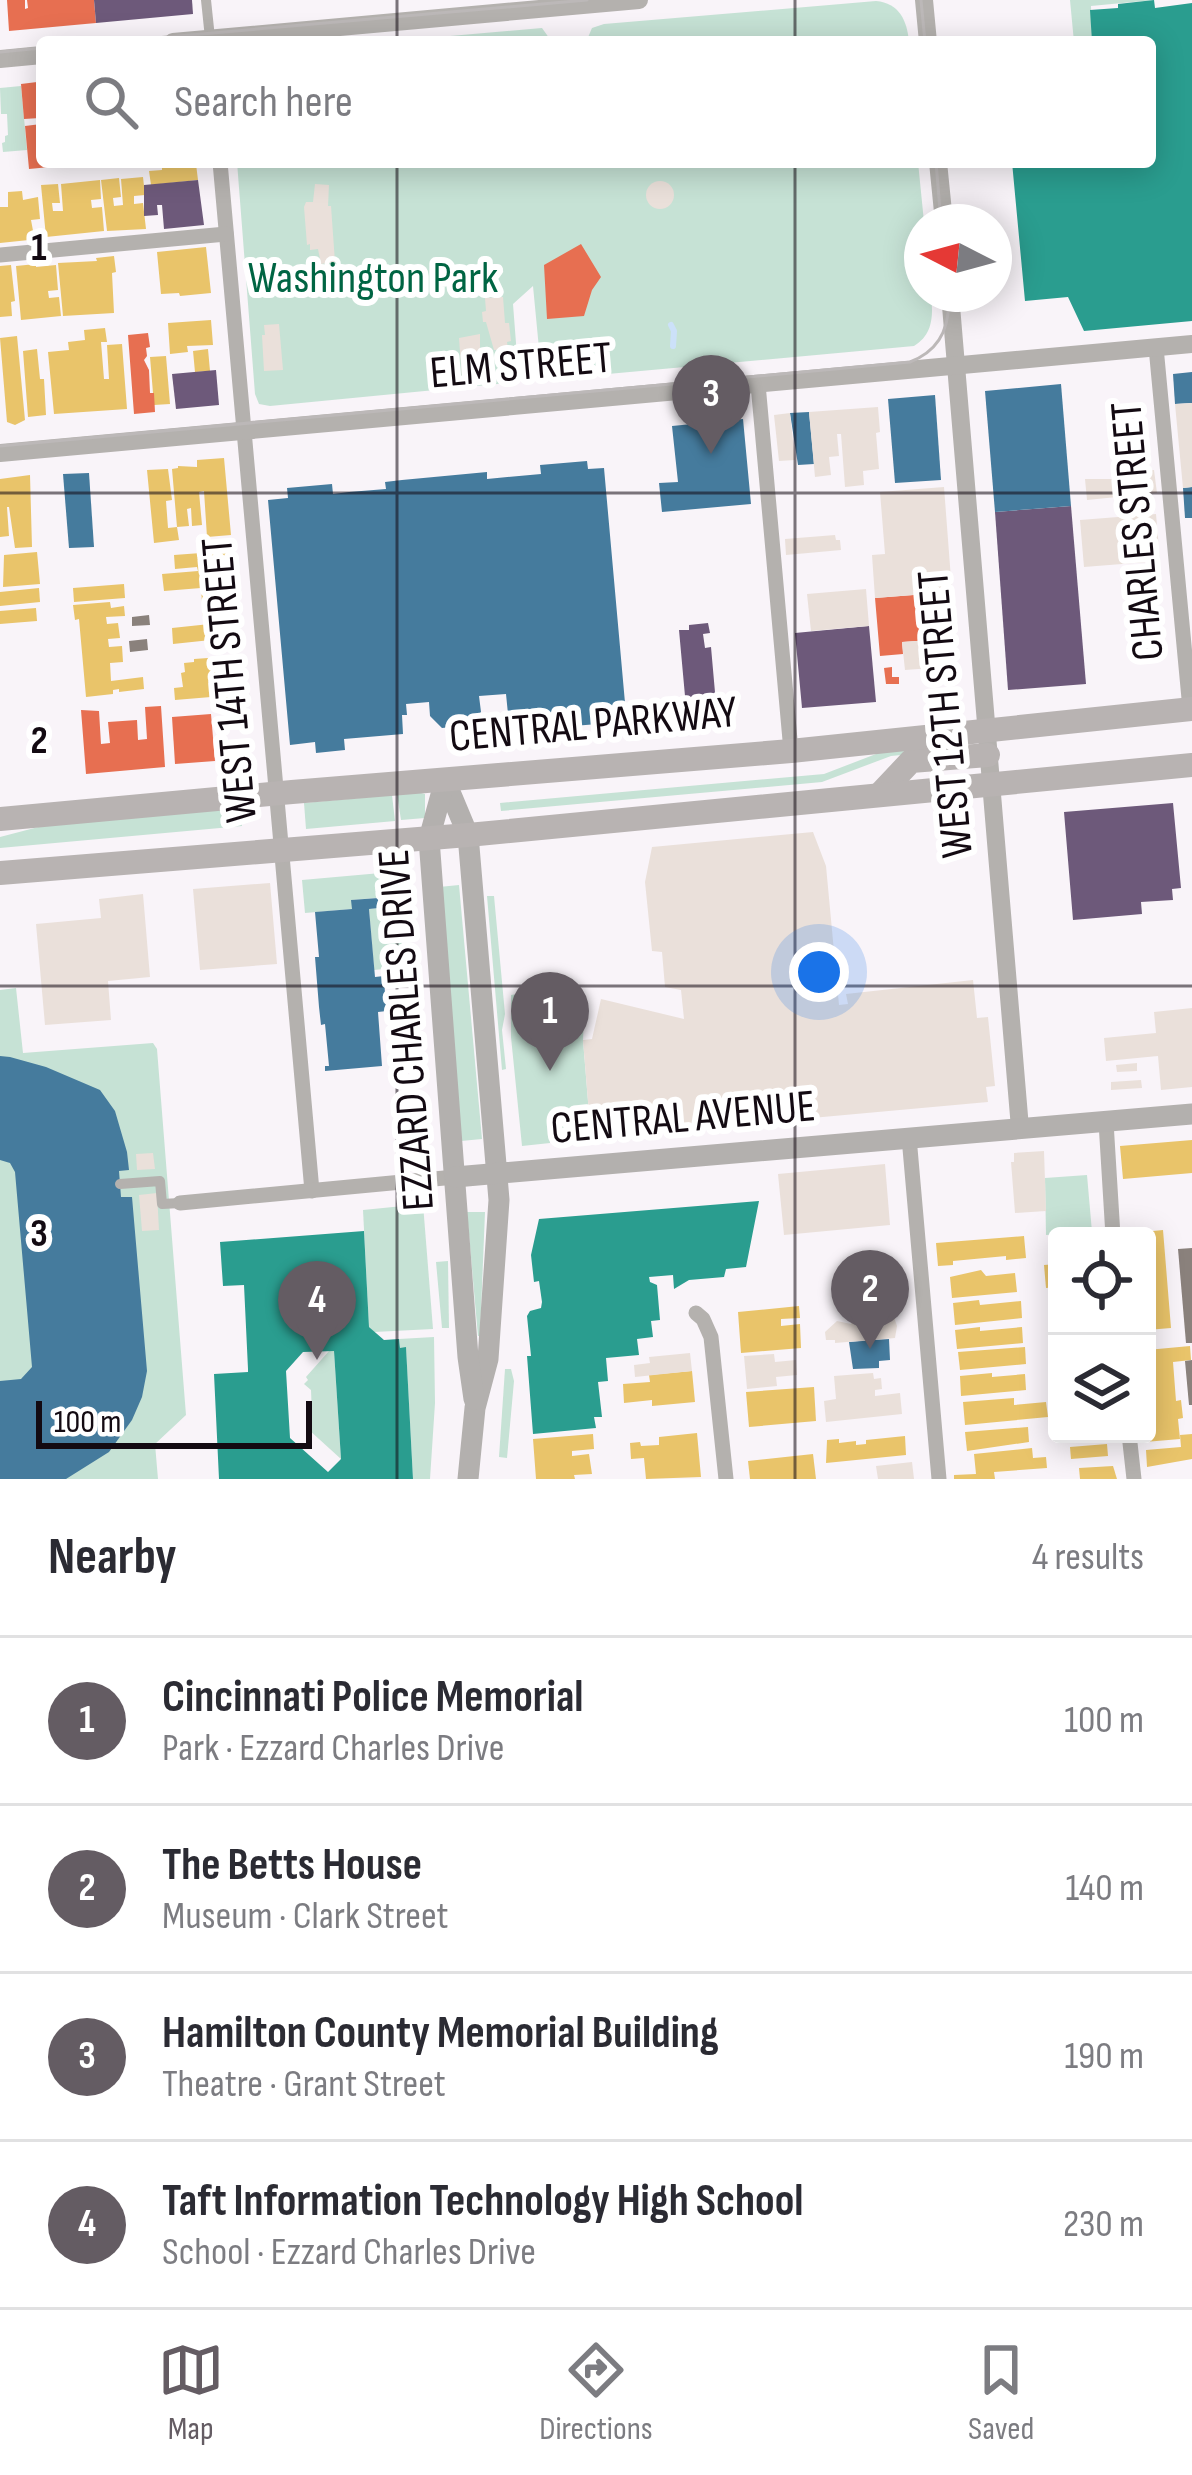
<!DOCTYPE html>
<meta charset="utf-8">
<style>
:root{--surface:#fff;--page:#f2f2f3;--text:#2b2b33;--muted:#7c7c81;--line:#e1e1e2;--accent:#645c63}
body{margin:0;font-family:"Sofia Sans Condensed",sans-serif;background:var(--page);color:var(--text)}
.controls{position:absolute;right:36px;bottom:36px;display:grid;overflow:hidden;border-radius:12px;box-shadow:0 6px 30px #0003}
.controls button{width:108px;height:108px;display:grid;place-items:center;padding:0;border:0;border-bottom:3px solid var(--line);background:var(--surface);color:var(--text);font:60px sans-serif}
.compass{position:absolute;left:904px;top:204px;width:108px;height:108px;border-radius:50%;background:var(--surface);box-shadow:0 6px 30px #0003;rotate:276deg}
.scale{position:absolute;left:36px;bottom:30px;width:276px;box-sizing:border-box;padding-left:12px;border:6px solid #130a12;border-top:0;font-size:33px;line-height:42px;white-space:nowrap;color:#130a12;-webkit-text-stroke:9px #fff;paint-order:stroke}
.you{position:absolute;left:819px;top:972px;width:42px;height:42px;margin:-30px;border:9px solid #fff;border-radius:50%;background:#1a73e8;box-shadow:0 0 0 18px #1a73e833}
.badge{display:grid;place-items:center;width:78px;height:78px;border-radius:50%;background:var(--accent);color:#fff;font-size:39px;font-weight:700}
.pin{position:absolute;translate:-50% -99px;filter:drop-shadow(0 3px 6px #0008)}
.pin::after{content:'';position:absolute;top:63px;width:42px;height:36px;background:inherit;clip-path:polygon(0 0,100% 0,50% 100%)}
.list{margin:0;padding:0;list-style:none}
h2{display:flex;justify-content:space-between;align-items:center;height:156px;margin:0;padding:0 48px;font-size:51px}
h2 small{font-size:39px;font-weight:400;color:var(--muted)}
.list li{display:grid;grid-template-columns:78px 1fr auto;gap:36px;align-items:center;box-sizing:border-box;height:168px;padding:0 48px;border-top:3px solid var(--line)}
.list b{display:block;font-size:45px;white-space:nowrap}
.list p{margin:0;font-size:39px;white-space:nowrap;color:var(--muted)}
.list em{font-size:39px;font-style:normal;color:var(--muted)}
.icon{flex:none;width:66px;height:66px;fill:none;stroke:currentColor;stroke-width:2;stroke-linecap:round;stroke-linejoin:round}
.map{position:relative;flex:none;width:1192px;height:1479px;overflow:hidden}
.search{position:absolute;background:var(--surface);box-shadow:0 6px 30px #0003;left:36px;right:36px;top:36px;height:132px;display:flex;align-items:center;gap:30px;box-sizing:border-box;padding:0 42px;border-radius:12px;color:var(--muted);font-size:45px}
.sheet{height:828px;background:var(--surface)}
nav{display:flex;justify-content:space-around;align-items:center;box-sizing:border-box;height:168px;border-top:3px solid var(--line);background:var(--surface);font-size:33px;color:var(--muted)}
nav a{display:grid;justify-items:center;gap:6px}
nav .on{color:var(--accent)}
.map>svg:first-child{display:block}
</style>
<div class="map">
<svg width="1192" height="1479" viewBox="0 0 1192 1479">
<rect width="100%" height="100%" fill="#f9f4f9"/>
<g fill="#c6e2d5">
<polygon points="1070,0 1154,0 1091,6 1092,42 1074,42"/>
<path d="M 876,1 C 899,3 907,20 909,42 L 586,42 L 592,28 L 604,24 Z"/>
<polygon points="542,28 552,42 381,42 393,41"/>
<polygon points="21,86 27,150 3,152 2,143 5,142 5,136 8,135 7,114 1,114 0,88"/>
<path d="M 237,162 L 918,162 L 924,222 L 922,294 L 931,294 C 933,314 934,334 914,346 L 542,380 L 533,286 L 513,304 L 519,382 L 270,406 L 259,404 L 255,394 Z"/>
<polygon points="889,749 962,749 891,756 822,782 501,811 500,803 824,774"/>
<polygon points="417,792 425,794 425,818 401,820 397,794"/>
<polygon points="392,795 395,821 306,829 304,803"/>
<polygon points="241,808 242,826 0,848 0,837 46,825"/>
<polygon points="392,872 397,876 399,896 352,900 352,909 305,913 302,880"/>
<polygon points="459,885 482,1139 461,1141 439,887"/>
<polygon points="487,896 494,896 505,1014 502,1030 506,1069 502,1070"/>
<polygon points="399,906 404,967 374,970 369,909"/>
<polygon points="16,988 23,1053 153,1043 157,1049 186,1415 155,1444 158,1479 0,1479 0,990"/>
<polygon points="517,994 549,1011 584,1016 583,1040 591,1138 587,1141 559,1143 558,1134 550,1135 550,1143 522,1146 511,1037 511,995"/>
<polygon points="1087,1175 1092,1232 1046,1235 1045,1178"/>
<polygon points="423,1204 433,1329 374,1332 369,1327 363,1210"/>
<polygon points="467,1212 485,1212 480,1336 478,1336"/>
<polygon points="448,1261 449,1328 442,1328 436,1262"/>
<polygon points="434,1337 435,1403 430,1479 413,1479 406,1348 400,1348 399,1339"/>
<polygon points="329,1351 334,1351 341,1459 308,1429 310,1426 307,1422 312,1416 311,1390 304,1384 308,1380 306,1377"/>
<polygon points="505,1369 511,1369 514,1381 507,1458 499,1457"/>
</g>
<g fill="#e9c46a">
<polygon points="196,164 198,180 151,185 149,171 162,170 162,167"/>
<polygon points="143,177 145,195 134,196 134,204 143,203 146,229 107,231 101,180 119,178 121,197 113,198 114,206 123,205 121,179"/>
<polygon points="100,180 101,199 91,200 92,208 102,207 104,231 46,237 41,185 58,184 60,203 52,203 53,211 63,211 61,184"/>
<polygon points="22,191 23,200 38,197 40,219 31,220 34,236 29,236 29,240 0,243 0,207 8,207 8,192"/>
<polygon points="206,247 211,293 180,296 179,293 161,294 157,252"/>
<polygon points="114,256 116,272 112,273 114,313 63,316 58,263 97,261 96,258"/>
<polygon points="36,264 36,267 56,265 58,290 48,291 49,298 59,297 61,316 21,320 16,266"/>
<polygon points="11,265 15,301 11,302 12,316 0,317 0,266"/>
<polygon points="211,320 213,345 187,346 188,352 170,354 168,323"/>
<polygon points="105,328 107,342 101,342 104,379 109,379 107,345 122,344 127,409 54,414 48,352 69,350 68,342 85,340 84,330"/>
<polygon points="17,336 25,420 15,425 7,422 0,338"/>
<polygon points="37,349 40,379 44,379 46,415 28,417 23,351"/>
<polygon points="208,349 210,371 195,372 193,351"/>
<polygon points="166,356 170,404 154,405 150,357"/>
<polygon points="224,458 231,535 207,537 204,491 199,492 202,525 192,526 191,508 187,509 189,526 177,527 179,540 154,543 147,470 168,469 172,500 166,501 168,528 177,527 172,469 178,468 178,466 197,467 197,460"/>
<polygon points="30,475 32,547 15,548 9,507 7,507 9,536 0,537 0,479"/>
<polygon points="229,544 235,585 232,585 235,614 203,617 201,588 164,591 162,574 198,571 197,567 175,569 174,555 201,553 200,547"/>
<polygon points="37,552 40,584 3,587 4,555"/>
<polygon points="124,584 125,598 74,602 73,588"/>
<polygon points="39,588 40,602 0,606 0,592"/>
<polygon points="110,602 111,608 124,606 125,616 106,617 107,624 118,623 120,638 108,639 109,647 122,646 123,662 110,663 111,681 143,677 144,689 119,692 119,689 113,690 113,694 86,697 79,619 75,620 73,605"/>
<polygon points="36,608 37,621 0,624 0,611"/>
<polygon points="238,621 239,637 173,644 172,628"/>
<polygon points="236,656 240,699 212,701 211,697 175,700 174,688 183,687 181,673 185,672 184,663 194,662 194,659"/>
<polygon points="1192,1140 1192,1173 1123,1179 1120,1146"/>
<polygon points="1163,1230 1171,1328 1147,1330 1147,1236 1134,1236 1134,1233"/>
<polygon points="1024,1236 1026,1258 1006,1260 1006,1256 953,1261 953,1265 938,1266 936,1243"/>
<polygon points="1057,1264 1057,1287 1046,1288 1044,1265"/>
<polygon points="981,1270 986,1276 1015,1273 1017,1292 952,1298 950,1277"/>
<polygon points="979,1300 980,1305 1021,1301 1022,1318 955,1325 953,1303"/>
<polygon points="799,1306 800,1318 781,1319 781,1326 800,1324 801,1348 741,1353 738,1312"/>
<polygon points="980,1327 980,1331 1022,1327 1023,1343 957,1349 955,1330"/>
<polygon points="1190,1346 1191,1360 1173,1362 1176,1401 1181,1400 1183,1418 1178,1419 1180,1439 1145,1442 1145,1434 1148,1433 1147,1427 1151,1427 1151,1421 1147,1421 1147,1404 1149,1403 1147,1350"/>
<polygon points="1025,1347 1026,1364 960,1370 958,1352"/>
<polygon points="692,1371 695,1402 652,1406 652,1400 624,1403 623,1384 650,1382 649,1375"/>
<polygon points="992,1373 992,1377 1025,1374 1026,1390 961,1396 960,1376"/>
<polygon points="814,1387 816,1421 749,1427 746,1392"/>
<polygon points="1014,1398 1014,1405 1046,1402 1048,1417 965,1425 963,1402"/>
<polygon points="1028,1427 1029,1442 967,1451 965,1432"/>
<polygon points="697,1433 701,1477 646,1479 644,1458 631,1459 630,1443 640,1442 641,1446 659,1445 659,1437"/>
<polygon points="593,1434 594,1449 572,1451 572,1456 589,1454 592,1474 574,1475 575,1479 536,1479 533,1439"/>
<polygon points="1192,1434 1192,1459 1147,1467 1146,1450 1181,1447 1180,1435"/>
<polygon points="905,1436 906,1455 826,1463 827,1440 839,1439 839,1443 856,1441 856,1445 866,1444 866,1440"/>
<polygon points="1107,1444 1108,1456 1071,1459 1070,1447"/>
<polygon points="1032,1448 1033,1458 1046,1457 1047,1468 994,1472 995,1479 954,1479 954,1475 976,1474 974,1454"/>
<polygon points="813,1454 816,1479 750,1479 748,1461"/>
<polygon points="1113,1466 1117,1479 1080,1479 1079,1468"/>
</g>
<g fill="#e76f51">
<polygon points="7,0 25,0 25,9 28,8 27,0 94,0 96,23 9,31"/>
<polygon points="37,82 40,118 24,119 21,84"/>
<polygon points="41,124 42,162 50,162 50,167 29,169 25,126"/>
<polygon points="581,244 601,277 592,290 584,316 547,319 544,265"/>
<polygon points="148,333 150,347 146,348 147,356 144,360 149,370 150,393 154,393 155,412 134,414 128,335"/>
<polygon points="952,592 955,631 947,639 902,642 903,654 880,656 875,598"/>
<polygon points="892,667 892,677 899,677 899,684 886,684 884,668"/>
<polygon points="161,706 165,767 86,774 81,710 99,711 101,744 110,743 108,722 137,720 138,740 147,739 145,707"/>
<polygon points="211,714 215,761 175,764 172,717"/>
</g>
<g fill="#6d597a">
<polygon points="94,0 192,0 193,14 96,23"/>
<polygon points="198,180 204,225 164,229 162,205 157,205 158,215 144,216 144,185"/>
<polygon points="216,370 219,405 176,409 172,374"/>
<polygon points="1071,506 1086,684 1008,690 995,512"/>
<polygon points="708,623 710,633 703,634 705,648 711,647 717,715 687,718 679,630 689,630 689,625"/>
<polygon points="869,626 876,702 802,708 795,633"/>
<polygon points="1173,803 1181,888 1172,889 1173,900 1141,902 1142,914 1073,920 1064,812"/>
</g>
<g fill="#2a9d8f" fill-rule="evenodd">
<polygon points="1154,0 1155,8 1192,3 1192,321 1084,331 1068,297 1025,301 1012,162 1150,162 1150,42 1092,42 1090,10 1118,8 1118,4"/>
<polygon points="759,1201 746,1267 726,1269 724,1277 689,1280 674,1289 673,1275 649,1277 650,1282 657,1285 660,1320 651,1321 653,1337 637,1339 639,1355 606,1358 608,1381 598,1382 602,1417 594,1417 596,1428 533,1434 527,1356 531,1356 527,1316 530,1311 541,1308 542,1302 539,1281 534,1282 531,1255 539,1219"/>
<path d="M 364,1231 L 369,1327 L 384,1340 L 399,1339 L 400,1348 L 406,1347 L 413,1479 L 219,1479 L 214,1374 L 248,1372 L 248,1369 L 244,1285 L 223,1286 L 220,1242 ZM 334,1351 L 341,1459 L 328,1472 L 290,1438 L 286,1371 L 303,1352 Z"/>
</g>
<g fill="#457b9d">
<polygon points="1192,372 1192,403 1175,404 1173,374"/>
<polygon points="1061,384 1071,506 995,512 985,391"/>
<polygon points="935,395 941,480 895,483 888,399"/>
<polygon points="809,412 814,464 798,465 790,413"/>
<polygon points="743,419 751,504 662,512 659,483 678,482 672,426"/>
<polygon points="587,461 588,469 604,468 626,714 598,716 598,724 573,726 572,719 509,724 506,694 479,696 481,712 471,725 442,728 430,716 429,702 406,704 407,715 402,715 403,734 344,739 345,750 316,753 315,742 290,745 268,500 288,498 287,488 332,484 333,494 349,492 386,489 385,482 402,480 487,472 487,479 541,474 540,465"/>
<polygon points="89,473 94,547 69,548 63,474"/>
<polygon points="1192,487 1192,518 1185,518 1183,488"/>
<polygon points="378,898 379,908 369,909 375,977 384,976 385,994 387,1011 378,1012 382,1066 325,1071 325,1066 329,1066 325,1024 321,1025 319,1007 315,957 319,957 315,912 352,909 351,900"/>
<polygon points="0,1056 10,1057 46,1067 100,1090 115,1111 127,1152 129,1170 119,1171 121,1197 132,1197 147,1371 142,1397 132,1420 109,1452 66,1479 0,1479 0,1381 21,1379 32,1367 15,1172 10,1163 0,1160"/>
<polygon points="889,1339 890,1360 879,1361 879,1368 853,1369 849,1342"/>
</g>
<g fill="#8a817c">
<polygon points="149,615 150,625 132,626 132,617"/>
<polygon points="147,639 148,650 130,652 129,641"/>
<polygon points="1192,1248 1192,1343 1186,1343 1178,1249"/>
<polygon points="1192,1360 1192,1405 1189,1405 1185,1361"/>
</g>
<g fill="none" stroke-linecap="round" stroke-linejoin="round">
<polyline stroke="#cce1f9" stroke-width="6" points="671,325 674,331 673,346"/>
</g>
<g fill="#eae0da">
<circle cx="660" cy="195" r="14"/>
<polygon points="315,184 329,185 328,206 331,206 335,262 321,264 318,249 310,250 310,244 307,245 304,207 306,202 313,202"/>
<polygon points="503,297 505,323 509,323 511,341 507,342 508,349 494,350 486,322 483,322 482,312 486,311 485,298"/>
<polygon points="279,324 283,370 264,371 262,335 265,335 264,325"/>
<polygon points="480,334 480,379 462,380 459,338"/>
<polygon points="1192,403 1192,487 1183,488 1175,404"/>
<polygon points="878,407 880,432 876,433 879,469 863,471 864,485 845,487 841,434 837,434 839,456 829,457 831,475 815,477 809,412"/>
<polygon points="790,413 795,460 779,461 774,415"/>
<polygon points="1154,470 1157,493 1087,500 1085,479 1124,479 1124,472"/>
<polygon points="944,487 952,592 875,598 872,555 885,554 880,492"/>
<polygon points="1156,514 1160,561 1084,567 1080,520"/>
<polygon points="835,535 836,540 840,540 841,550 786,555 785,539"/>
<polygon points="866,589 869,626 811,631 807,594"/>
<polygon points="930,640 932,668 905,670 902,642"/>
<polygon points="813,832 826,866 839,1005 848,1004 846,994 973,980 977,1018 988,1017 995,1086 986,1087 988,1102 591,1138 583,1040 592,1039 601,999 684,1019 681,990 665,987 662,952 652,951 645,882 652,847"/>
<polygon points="270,883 277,964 200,970 193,889"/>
<polygon points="143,894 150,977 108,981 111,1020 45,1025 36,924 101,918 99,899"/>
<polygon points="1192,1008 1192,1087 1161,1090 1158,1056 1106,1061 1104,1038 1156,1033 1154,1012"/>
<polygon points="1137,1063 1137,1071 1117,1072 1116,1065"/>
<polygon points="1141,1080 1142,1088 1111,1090 1111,1082"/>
<polygon points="1044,1151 1046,1211 1015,1213 1011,1162 1014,1162 1014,1153"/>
<polygon points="153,1153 155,1169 137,1170 136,1154"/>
<polygon points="885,1164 890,1225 784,1235 778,1174"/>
<polygon points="157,1193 159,1230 142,1231 139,1195"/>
<polygon points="894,1317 897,1326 895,1338 835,1343 835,1340 826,1340 825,1332 837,1321 851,1324 853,1320 863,1323 865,1319"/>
<polygon points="690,1353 692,1371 635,1377 634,1365 650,1363 649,1357"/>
<polygon points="774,1354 775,1362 796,1360 797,1375 776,1377 777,1386 747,1389 744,1356"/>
<polygon points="873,1373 874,1379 881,1378 882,1389 875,1390 875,1396 900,1393 902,1414 826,1422 824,1401 836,1399 834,1376"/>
<polygon points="912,1462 914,1479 878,1479 876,1466"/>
</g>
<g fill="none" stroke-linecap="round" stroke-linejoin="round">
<g stroke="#b4b1ae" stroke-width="10">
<polyline points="206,0 210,38"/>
<polyline points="120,1184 160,1181 162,1204 180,1203"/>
</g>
<g stroke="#b4b1ae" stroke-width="15">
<polyline points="220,162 312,1191"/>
<polyline points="0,255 226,234"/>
<polyline points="1156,347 1190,709"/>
<polyline points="758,384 791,751"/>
<polyline points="1106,1122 1113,1236"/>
<polyline points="909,1137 939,1479"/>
<polyline points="180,1203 455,1177"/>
<polyline points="696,1313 703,1319 711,1337 726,1479"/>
<polyline points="1129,1434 1134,1479"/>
</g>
<g stroke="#b4b1ae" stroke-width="18">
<polyline points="924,0 928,42"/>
<polyline points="173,42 639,0"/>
<polyline points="0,59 42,55"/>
<polyline points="938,162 944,222"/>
<polyline points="950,294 1020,1128"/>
<polyline points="0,453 1192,344"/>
</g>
<g stroke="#b3b0ae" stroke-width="21">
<polyline points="445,780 468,835 499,1200 488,1359 475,1408 468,1479"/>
<polyline points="445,780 429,839 468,1357 474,1399"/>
<polyline points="455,1177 1192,1114"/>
</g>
<g stroke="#b8b3b2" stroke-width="24">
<polyline points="879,795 911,761 988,755"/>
<polyline points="0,819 292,792 791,751 1192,709"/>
<polyline points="0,873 468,835 1192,765"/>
</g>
<g stroke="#bcb8b8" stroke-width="3">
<polyline points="921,0 925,42"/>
<polyline points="110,42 587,0"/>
<polyline points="0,52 42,48"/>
<polyline points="936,162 941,222"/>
<path d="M 0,446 L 910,362 C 941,350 951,326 948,294"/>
</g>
</g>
<path fill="none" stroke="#130a12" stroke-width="3" stroke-opacity="0.55" d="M 397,0 L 397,42M 795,0 L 795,42M 397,162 L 397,1479M 795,162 L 795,1479M 0,493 L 1192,493M 0,986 L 1192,986"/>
<g text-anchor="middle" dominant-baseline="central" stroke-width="12" stroke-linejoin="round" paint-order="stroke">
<g font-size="45" fill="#006543" stroke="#fff">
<text x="373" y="278">Washington Park</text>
</g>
<g font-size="45" fill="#130a12" stroke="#fff">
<text transform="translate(521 366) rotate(-5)">ELM STREET</text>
<text transform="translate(1138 531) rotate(-95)">CHARLES STREET</text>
<text transform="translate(230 680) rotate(-95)">WEST 14TH STREET</text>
<text transform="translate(946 714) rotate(-95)">WEST 12TH STREET</text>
<text transform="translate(593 725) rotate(-5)">CENTRAL PARKWAY</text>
<text transform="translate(407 1030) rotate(-94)">EZZARD CHARLES DRIVE</text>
<text transform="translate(683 1118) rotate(-5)">CENTRAL AVENUE</text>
</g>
</g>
<g font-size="39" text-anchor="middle" font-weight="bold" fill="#130a12" stroke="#fff" stroke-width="12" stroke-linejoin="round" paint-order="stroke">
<text x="39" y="260">1</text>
<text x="39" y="753">2</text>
<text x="39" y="1246">3</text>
</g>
</svg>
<div class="controls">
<button><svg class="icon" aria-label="locate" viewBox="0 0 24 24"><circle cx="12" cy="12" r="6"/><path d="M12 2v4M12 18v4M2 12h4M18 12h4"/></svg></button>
<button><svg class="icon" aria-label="layers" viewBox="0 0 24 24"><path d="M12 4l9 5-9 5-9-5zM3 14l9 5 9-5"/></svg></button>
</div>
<svg class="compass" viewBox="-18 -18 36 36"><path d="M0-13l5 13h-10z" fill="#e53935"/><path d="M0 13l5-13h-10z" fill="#7c7c81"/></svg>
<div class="scale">100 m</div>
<div class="you"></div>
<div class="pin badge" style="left:550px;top:1071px">1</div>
<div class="pin badge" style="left:870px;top:1349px">2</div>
<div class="pin badge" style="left:711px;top:454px">3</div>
<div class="pin badge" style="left:317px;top:1360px">4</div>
<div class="search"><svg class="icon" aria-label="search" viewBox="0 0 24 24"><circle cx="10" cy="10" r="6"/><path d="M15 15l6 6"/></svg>Search here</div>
</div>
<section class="sheet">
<h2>Nearby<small>4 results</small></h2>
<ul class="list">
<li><span class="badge">1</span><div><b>Cincinnati Police Memorial</b><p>Park · Ezzard Charles Drive</p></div><em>100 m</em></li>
<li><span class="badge">2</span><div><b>The Betts House</b><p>Museum · Clark Street</p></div><em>140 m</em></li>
<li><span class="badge">3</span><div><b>Hamilton County Memorial Building</b><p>Theatre · Grant Street</p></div><em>190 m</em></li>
<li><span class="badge">4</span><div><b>Taft Information Technology High School</b><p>School · Ezzard Charles Drive</p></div><em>230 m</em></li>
</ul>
</section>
<nav>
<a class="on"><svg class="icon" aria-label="map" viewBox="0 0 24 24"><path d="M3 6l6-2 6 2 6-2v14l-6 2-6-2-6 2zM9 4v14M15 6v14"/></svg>Map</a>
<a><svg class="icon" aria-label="directions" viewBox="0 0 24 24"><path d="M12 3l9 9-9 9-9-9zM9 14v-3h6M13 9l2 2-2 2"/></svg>Directions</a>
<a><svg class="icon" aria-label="saved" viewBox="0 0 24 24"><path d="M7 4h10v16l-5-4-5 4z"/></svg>Saved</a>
</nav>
